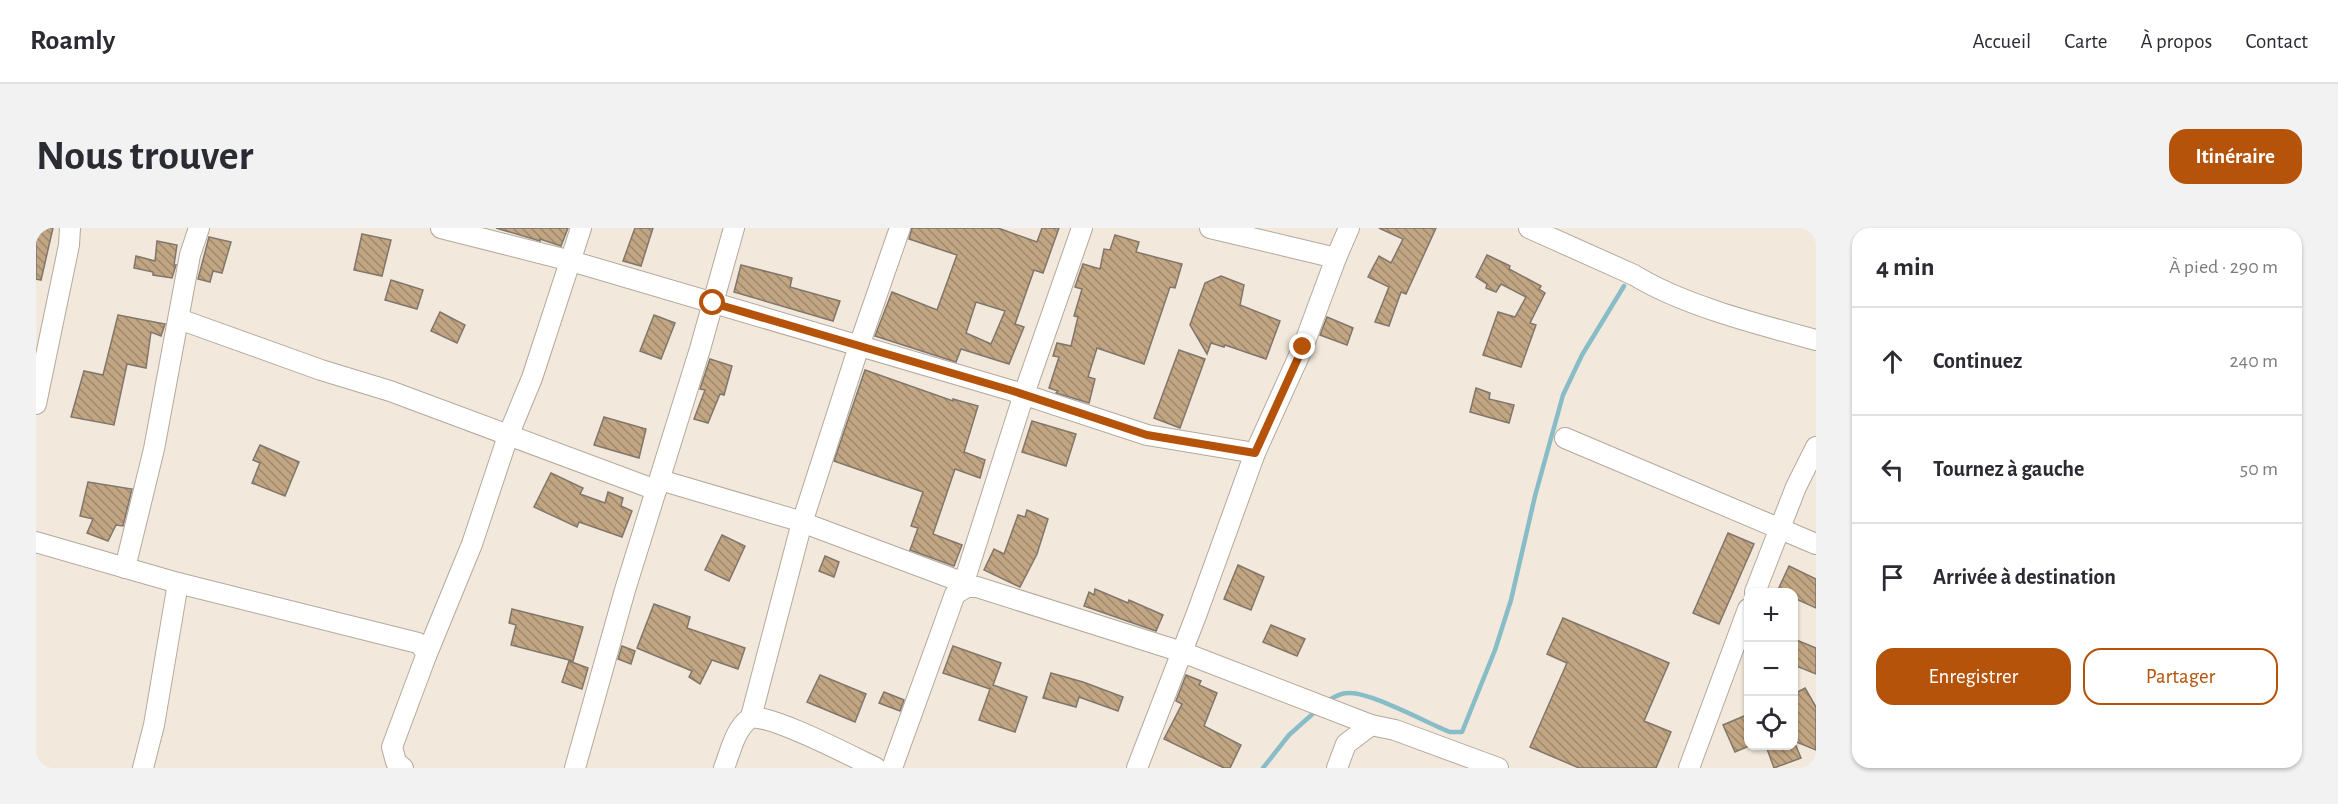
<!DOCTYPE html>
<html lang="fr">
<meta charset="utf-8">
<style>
:root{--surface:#fff;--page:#f2f2f3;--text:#2b2b33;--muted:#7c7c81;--line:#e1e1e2;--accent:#b45309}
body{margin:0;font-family:"Alegreya Sans",sans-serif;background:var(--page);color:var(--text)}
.controls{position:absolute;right:18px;bottom:18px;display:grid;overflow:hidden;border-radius:12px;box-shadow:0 2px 4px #0004}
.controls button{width:54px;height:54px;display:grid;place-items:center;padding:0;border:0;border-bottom:2px solid var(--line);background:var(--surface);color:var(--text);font:30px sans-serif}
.stop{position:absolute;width:18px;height:18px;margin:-14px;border:4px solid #b45309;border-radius:50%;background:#fff}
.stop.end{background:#b45309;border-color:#fff;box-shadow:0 2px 6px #0008}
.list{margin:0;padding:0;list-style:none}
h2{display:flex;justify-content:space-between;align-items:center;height:78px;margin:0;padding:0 24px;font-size:26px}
h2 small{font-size:20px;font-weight:400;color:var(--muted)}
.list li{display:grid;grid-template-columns:39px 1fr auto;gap:18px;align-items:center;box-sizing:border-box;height:108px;padding:0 24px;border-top:2px solid var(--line)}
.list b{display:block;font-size:22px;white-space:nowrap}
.list em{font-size:20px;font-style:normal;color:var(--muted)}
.actions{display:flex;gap:12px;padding:18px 24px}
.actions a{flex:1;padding:14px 0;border:2px solid var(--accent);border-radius:18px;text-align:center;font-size:21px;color:var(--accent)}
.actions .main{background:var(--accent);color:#fff}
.icon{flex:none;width:33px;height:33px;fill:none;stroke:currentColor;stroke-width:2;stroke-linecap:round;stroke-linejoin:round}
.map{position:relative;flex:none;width:1780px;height:540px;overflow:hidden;border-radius:18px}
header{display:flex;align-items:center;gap:36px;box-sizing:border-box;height:84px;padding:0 30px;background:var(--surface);border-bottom:2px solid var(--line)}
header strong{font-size:28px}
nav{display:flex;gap:33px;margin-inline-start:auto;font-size:21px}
.intro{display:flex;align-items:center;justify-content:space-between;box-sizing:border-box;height:144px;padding:0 36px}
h1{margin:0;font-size:42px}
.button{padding:15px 27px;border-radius:18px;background:var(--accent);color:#fff;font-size:21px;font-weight:700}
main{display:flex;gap:36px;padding:0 36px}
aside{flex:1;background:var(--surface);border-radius:18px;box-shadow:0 2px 4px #0004}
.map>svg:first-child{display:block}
</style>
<header>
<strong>Roamly</strong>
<nav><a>Accueil</a><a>Carte</a><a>À propos</a><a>Contact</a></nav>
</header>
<div class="intro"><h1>Nous trouver</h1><a class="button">Itinéraire</a></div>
<main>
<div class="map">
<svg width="1780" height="540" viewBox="0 0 1780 540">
<defs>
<pattern id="building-back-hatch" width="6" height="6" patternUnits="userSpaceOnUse" patternTransform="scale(1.5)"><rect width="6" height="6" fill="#c2a683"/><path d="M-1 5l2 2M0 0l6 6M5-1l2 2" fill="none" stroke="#9f886c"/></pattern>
</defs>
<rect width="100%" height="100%" fill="#f2e8db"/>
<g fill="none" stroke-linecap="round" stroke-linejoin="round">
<g stroke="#88bdc8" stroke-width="4.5">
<path d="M 1290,474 C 1296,470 1304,465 1312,465 C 1333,463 1391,495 1414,504 L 1426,504 L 1459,422 L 1475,372 L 1499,268 L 1527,167 L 1546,127 L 1588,58"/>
<polyline points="1227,540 1253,507 1281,482"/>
</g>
</g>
<g fill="url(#building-back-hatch)" stroke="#80766b" stroke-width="1.5" fill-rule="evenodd">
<polygon points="0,0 17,0 5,52 0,51"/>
<polygon points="460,0 532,0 525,18 504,11 504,13"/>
<polygon points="599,0 617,0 605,38 587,33"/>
<path d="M 876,0 L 962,0 L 1001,14 L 1006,0 L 1023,0 L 1007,45 L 998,42 L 979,96 L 988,99 L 973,136 L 925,121 L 920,134 L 839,108 L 856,64 L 901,82 L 921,27 L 873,11 ZM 940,74 L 969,83 L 955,116 L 930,105 Z"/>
<polygon points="1343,0 1400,0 1370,66 1365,64 1353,98 1339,94 1353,59 1332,49 1343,28 1355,35 1367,11"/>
<polygon points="326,6 355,12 346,48 318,42"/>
<polygon points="1079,7 1103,14 1100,24 1146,36 1139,60 1134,59 1108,136 1061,120 1052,149 1059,151 1053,175 1020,165 1022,163 1013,160 1023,129 1017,128 1021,115 1035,118 1042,89 1038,88 1046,61 1039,59 1047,36 1064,41 1068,21 1074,22"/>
<polygon points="173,9 195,14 186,45 177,43 174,54 162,51"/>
<polygon points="121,13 141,17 138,37 140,37 136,50 117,47 117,44 98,40 100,28 119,33"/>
<polygon points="1451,27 1474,38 1473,41 1505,58 1503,61 1509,65 1494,95 1500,97 1485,139 1447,127 1462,84 1479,89 1490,69 1465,56 1460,64 1450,60 1451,56 1440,49"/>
<polygon points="705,37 756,50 754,59 804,73 797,93 698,64"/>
<polygon points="1185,48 1208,57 1204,77 1244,93 1230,131 1189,117 1188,119 1175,115 1171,126 1154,97 1169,55"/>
<polygon points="355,52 387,62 381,81 349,72"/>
<polygon points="404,84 429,97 421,115 395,103"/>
<polygon points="82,87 129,96 125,108 115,104 110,140 91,136 78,197 35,189 48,143 67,147"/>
<polygon points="618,87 639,95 625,131 604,123"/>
<polygon points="1291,89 1317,100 1311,117 1284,107"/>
<polygon points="1143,122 1169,131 1144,200 1118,190"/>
<polygon points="674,131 696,138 688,167 684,166 672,195 658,191 669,162 664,161"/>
<polygon points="829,142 917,173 917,171 942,178 928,224 949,232 944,250 919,241 897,306 926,317 918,338 874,322 882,300 875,298 887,264 798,233"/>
<polygon points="1440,160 1454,165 1453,171 1478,177 1473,195 1434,184"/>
<polygon points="568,189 610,201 603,230 558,217"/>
<polygon points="996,193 1040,206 1030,238 986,224"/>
<polygon points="224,217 263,234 249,268 216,255 224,235 217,232"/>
<polygon points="515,245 547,260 544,266 569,275 572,264 587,270 585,278 596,283 586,309 543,294 541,299 498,279"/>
<polygon points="52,254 96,261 87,298 80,297 72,313 51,305 57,291 44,288"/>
<polygon points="991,282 1012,291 1001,326 984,359 948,342 958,321 968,326 982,287 989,289"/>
<polygon points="1692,305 1718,316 1683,396 1657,385"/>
<polygon points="686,307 709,318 693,353 669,342"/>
<polygon points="789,328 803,334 798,349 783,343"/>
<polygon points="1202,337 1228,349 1215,382 1188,371"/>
<polygon points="1753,338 1780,351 1780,380 1758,370 1758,364 1741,364"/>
<polygon points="1059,361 1092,375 1093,372 1127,387 1120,403 1048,378 1053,364 1058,367"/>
<polygon points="618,376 654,389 651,400 709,420 702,441 676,432 664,456 653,449 656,443 601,420"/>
<polygon points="476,381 547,399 537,433 475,417 480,397 473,395"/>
<polygon points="1527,390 1633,435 1608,493 1635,504 1620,540 1543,540 1494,519 1531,435 1511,426"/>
<polygon points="1235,397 1269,411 1261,428 1227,414"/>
<polygon points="1758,411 1780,420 1780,446 1758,437"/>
<polygon points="586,418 599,423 595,436 582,431"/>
<polygon points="917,418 965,435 957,457 991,469 979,504 943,492 954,461 907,445"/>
<polygon points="533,433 552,440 546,461 526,454"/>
<polygon points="1015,445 1047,454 1087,469 1082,483 1043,469 1040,479 1007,470"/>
<polygon points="784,447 830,466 819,494 771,474"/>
<polygon points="1150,447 1165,453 1163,457 1181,465 1168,498 1205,517 1194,540 1188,540 1128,511 1146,476 1140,473"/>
<polygon points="1769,460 1780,479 1780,522 1758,513 1758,466"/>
<polygon points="848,464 868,472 864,483 843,475"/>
<polygon points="1713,486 1713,518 1699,524 1687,497"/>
<polygon points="1730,518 1760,518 1765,530 1738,540"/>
</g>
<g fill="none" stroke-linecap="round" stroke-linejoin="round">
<defs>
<g id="minor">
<polyline points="405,0 535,33 977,163 1111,207 1219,225"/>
<polyline points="1174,0 1300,30 1313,0"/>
<path d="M 1493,0 L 1598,47 C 1646,77 1724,97 1780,112"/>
<polyline points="143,91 285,142 354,163 620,262"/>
<polyline points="0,176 33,17 34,0"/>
<polyline points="1529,210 1780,316"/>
<polyline points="624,252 760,292 939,359"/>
<polyline points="0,314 142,355 382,415 388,421 390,428 356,519 360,534 367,540"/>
<polyline points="89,340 118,221 154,27 163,0"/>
<polyline points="928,354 988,166 1046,0"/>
<polyline points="1719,364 1760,259 1780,219"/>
<polyline points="390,428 436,316 472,208 496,150 545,0"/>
<polyline points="715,489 765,298 823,118 864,0"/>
<polyline points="107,540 118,497 142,355"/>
<polyline points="539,540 589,362 664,121 698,0"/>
<path d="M 688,540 C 694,525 699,501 713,491 C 726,481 821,531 840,540"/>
<polyline points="856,540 919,366 931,359 941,359 1146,424 1335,497"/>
<polyline points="1101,540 1161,385 1219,225 1267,119 1300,30"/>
<polyline points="1301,540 1310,516 1335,497 1359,502 1462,540"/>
<polyline points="1653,540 1712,381"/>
</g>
</defs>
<use href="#minor" stroke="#b3a99c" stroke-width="22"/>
<use href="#minor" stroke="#fff" stroke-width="20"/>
</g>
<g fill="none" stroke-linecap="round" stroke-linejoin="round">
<polyline stroke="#b45309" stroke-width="8" points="677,75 977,163 1111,207 1219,225 1267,119"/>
</g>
</svg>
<div class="controls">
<button>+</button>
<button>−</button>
<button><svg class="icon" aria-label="locate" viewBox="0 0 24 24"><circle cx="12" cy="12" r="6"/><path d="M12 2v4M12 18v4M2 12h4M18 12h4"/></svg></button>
</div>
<div class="stop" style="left:677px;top:75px"></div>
<div class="stop end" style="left:1267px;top:119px"></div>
</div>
<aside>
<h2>4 min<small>À pied · 290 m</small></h2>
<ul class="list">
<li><svg class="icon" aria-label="ahead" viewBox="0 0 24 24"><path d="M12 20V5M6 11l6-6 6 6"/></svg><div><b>Continuez</b></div><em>240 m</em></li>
<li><svg class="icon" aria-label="left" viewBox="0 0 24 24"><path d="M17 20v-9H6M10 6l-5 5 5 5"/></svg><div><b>Tournez à gauche</b></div><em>50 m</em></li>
<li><svg class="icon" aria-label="arrive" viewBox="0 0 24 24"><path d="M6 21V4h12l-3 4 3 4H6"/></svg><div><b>Arrivée à destination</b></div></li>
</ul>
<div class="actions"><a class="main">Enregistrer</a><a>Partager</a></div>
</aside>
</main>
